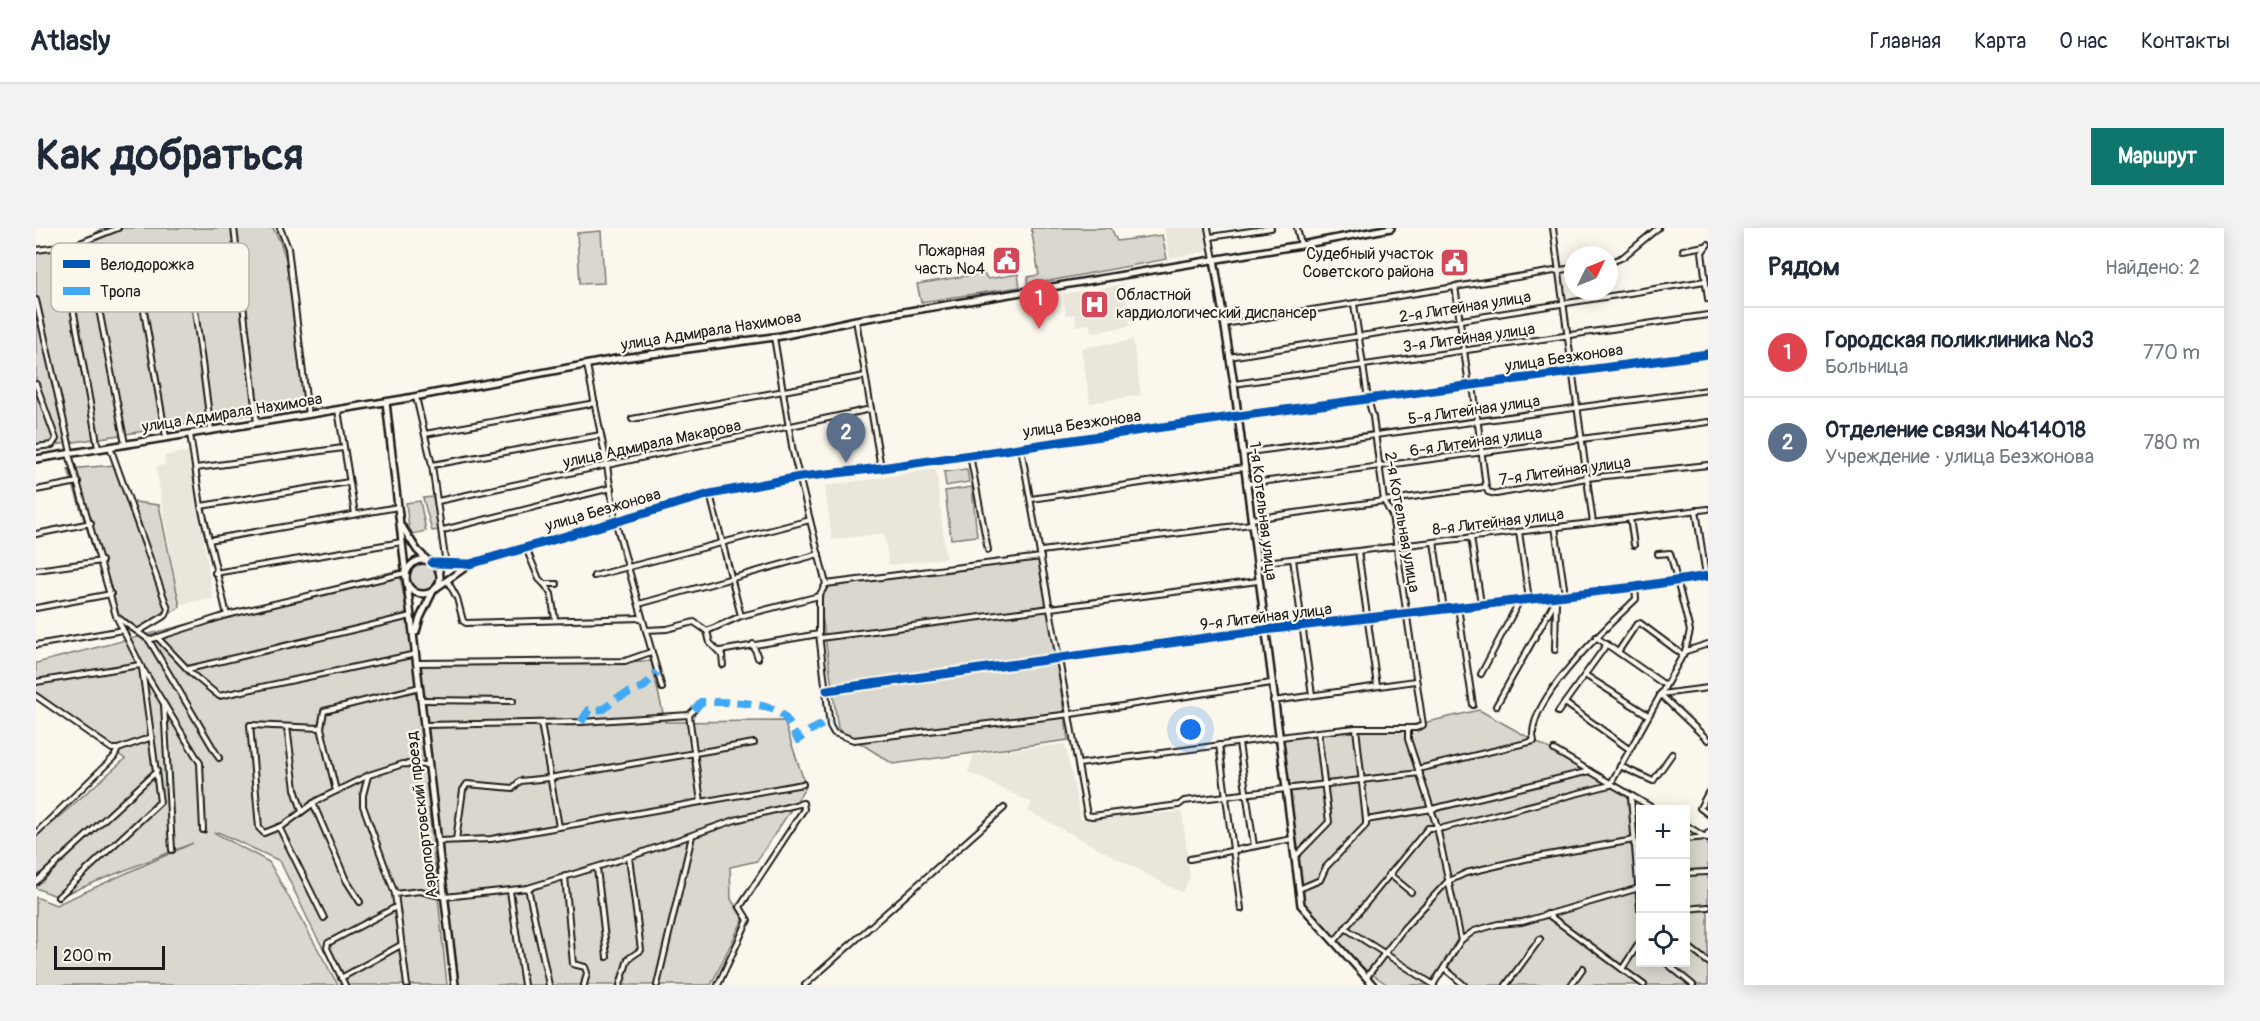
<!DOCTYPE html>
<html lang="ru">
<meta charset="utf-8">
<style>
:root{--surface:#fff;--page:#f2f2f3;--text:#1f2937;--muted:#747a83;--line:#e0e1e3;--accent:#0f766e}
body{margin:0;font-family:Pangolin,sans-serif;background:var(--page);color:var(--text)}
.controls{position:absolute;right:18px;bottom:18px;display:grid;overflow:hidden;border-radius:0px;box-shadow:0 3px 15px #0003}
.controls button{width:54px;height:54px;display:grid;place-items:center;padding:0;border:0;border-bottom:2px solid var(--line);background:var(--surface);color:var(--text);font:30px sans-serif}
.compass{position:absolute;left:1528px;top:18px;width:54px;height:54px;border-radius:50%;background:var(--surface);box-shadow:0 3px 15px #0003;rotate:47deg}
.scale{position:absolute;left:18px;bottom:15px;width:111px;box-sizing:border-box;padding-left:6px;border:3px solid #1c1c1c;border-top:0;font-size:16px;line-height:21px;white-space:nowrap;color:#1c1c1c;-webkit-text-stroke:4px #fbf7ec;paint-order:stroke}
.you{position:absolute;left:1155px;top:502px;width:21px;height:21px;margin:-15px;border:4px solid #fff;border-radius:50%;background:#1a73e8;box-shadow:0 0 0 9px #1a73e833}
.badge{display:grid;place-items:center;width:39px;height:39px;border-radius:50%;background:var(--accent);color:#fff;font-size:20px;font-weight:700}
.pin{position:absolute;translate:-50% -50px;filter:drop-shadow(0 2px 3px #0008)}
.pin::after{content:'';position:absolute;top:32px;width:21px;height:18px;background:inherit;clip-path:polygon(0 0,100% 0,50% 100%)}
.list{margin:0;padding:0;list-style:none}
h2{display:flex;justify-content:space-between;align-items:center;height:78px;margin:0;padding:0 24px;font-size:26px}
h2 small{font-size:20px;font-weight:400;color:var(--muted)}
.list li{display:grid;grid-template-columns:39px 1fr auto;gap:18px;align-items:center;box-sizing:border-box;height:90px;padding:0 24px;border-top:2px solid var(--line)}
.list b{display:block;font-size:22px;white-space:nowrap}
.list p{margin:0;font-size:20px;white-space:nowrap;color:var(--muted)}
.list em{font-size:20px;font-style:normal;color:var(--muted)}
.icon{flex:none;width:33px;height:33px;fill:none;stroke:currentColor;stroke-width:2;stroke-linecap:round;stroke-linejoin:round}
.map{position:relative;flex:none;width:1672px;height:757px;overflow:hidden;border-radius:0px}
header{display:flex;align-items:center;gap:36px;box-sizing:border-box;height:84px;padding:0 30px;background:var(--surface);border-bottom:2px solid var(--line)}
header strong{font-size:28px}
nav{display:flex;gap:33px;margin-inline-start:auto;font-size:21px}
.intro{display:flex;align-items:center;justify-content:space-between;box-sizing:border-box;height:144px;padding:0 36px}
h1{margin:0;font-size:42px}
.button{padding:15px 27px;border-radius:0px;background:var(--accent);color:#fff;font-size:21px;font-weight:700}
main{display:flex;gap:36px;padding:0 36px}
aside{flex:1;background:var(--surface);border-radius:0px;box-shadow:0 3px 15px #0003}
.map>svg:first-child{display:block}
</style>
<header>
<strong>Atlasly</strong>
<nav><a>Главная</a><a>Карта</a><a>О нас</a><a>Контакты</a></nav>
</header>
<div class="intro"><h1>Как добраться</h1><a class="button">Маршрут</a></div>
<main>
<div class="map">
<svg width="1672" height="757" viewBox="0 0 1672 757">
<rect width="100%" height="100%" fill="#fbf7ec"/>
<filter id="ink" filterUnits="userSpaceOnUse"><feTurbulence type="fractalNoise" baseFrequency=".0167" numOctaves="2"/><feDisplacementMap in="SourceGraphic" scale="12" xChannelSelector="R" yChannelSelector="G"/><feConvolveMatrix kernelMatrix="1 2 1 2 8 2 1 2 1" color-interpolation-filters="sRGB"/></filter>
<g filter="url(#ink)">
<g fill="#eae6dc">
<polygon points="1128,0 1168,0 1173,23 1134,30"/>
<polygon points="1088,56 1094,98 1055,105 1054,96 1040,98 1039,86 1030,87 1027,66"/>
<polygon points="1097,112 1105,167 1054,175 1045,120"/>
<polygon points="154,223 177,371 143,376 120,239 129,236 128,228"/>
<polygon points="900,241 910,330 853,337 848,305 796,312 789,258"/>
<polygon points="1029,516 1045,591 1146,584 1154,649 1146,665 992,583 996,575 932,544 938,526"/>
</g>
<g fill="#dad7ce" stroke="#7b7a75" stroke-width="1.5">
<path d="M 67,0 L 237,0 C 261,37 265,132 269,178 L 0,220 L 0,23 L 46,14 Z"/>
<polygon points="995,0 1075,0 1081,13 1126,7 1131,31 991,57 992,49 1003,47"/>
<polygon points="565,3 568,55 544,56 541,5"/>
<polygon points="947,45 952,51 982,46 984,59 885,74 881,56"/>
<polygon points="79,237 91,273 123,277 144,379 103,407 81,397 32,241"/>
<polygon points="931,241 933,254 910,258 908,244"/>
<polygon points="936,259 941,308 915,311 909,263"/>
<polygon points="397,269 403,302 396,303 387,270"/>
<polygon points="384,273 390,303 377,306 373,300 370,275"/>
<polygon points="1005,329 1032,512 857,536 802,501 784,373 793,357 901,346"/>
<circle cx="387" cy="349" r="13"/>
<polygon points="363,342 376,414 411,757 308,757 278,704 244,633 182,604 179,605 233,634 302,757 0,757 0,669 20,677 157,615 22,669 0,660 0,609 89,531 0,464 0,435"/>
<polygon points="615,433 629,494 748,493 770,559 721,633 694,639 695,671 707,691 675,757 423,757 383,435"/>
<polygon points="1443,482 1622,581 1604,582 1604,734 1650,734 1650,597 1672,609 1672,757 1424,757 1404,740 1391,757 1352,757 1331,743 1301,715 1268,676 1244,509 1383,496"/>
</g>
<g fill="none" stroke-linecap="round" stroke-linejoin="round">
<defs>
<g id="street">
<polyline points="198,0 221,195"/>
<polyline points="244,0 252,20 272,187"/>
<polyline points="1172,0 1178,31"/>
<polyline points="1261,0 1265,17"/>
<polyline points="1517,0 1557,295"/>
<polyline points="1174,9 1235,0"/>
<polyline points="1672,16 1666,24 1672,71"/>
<polyline points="0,22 39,17 82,0"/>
<polyline points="1647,22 1669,18"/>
<polyline points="1573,35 1587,29 1622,0"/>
<polyline points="154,44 175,202"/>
<polyline points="102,49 130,209"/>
<polyline points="58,55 89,216"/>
<polyline points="1419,58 1433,158"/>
<polyline points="34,63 62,220"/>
<polyline points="0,72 35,225"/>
<polyline points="820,92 845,240"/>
<polyline points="1188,96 1537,40"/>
<polyline points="738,109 757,224 790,356"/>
<polyline points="1193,129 1669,53"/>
<polyline points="551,137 571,237 579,292 626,460"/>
<polyline points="0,156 20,211 16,217 0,219"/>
<polyline points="1198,156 1672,87"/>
<polyline points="1437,157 1450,259"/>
<polyline points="380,169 396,237 410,337"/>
<polyline points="302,182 319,286"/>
<polyline points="596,191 829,148"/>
<polyline points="154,206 165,278 191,387"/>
<polyline points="389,206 559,175"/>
<polyline points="74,219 132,381 130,387 103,403"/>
<polyline points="985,220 1051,587 1056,588 1143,577 1148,573 1384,545"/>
<polyline points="1206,225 1672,162"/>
<polyline points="934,227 952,322"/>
<polyline points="396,237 565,207"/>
<polyline points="160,240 307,220"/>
<polyline points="1210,256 1672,194"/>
<polyline points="0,262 42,254"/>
<polyline points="674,266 705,388"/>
<polyline points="995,271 1208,240"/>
<polyline points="402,273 835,181"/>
<polyline points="165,278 313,254"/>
<polyline points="1660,282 1670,348"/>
<polyline points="1594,290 1598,317"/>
<polyline points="1215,291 1450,259 1452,264 1460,266 1551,250 1672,237"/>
<polyline points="1519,299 1529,366"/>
<polyline points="407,302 575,260"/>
<polyline points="1483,304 1493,371"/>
<polyline points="0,306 55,295"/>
<polyline points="1435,309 1445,376"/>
<polyline points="173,312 362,279"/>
<polyline points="1398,314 1408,382"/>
<polyline points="490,320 503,351 508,356 521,356"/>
<polyline points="1005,323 1215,296"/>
<polyline points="1322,323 1341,458"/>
<polyline points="1257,331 1276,467"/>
<polyline points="396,335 433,336"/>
<polyline points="1221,335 1672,281"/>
<polyline points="0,342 66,333"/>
<polyline points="179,345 366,314"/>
<polyline points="558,348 774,292"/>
<polyline points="411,352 421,370 427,393 430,395 606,390"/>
<polyline points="790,356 783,368 783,406 794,498 798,505 818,512 1035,486 1235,455"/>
<polyline points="790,356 1005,329"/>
<polyline points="509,357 515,366 519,391"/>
<polyline points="603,376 783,326"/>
<polyline points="1422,379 1437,477"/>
<polyline points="0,380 75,366"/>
<polyline points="81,389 113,412 191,387 369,345 376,337"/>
<polyline points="610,402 631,401 658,394 671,403 705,388 783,368"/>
<polyline points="671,403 674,415 686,427 687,437"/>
<polyline points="121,409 156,446 183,468 380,426"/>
<polyline points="1560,409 1629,457"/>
<polyline points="784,410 1222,353"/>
<polyline points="113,412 183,530"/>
<polyline points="717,416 722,430"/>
<polyline points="0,417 87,402"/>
<polyline points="1519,422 1520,373"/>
<polyline points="684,423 783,406"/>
<polyline points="1650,423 1672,416"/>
<polyline points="1582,424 1600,397 1604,395 1647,427"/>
<polyline points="381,435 589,433 615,424"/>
<polyline points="152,441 375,388"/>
<polyline points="108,443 164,535 167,602"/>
<polyline points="1445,446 1483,374"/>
<polyline points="1549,447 1612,487"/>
<polyline points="0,454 104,437"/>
<polyline points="791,462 1228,402 1599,359 1672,348"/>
<polyline points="1624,466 1672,512"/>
<polyline points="1625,466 1672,460"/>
<polyline points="0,468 76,521 82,521 116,509"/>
<polyline points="386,472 477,473"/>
<polyline points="1237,473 1379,453"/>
<polyline points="1529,475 1593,521"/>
<polyline points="128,477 136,622"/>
<polyline points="1460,478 1522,368"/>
<polyline points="1522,484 1571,416"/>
<polyline points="653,487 665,574"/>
<polyline points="505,495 523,599"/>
<polyline points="389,497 545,494 653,487 658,482"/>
<polyline points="251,499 259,561 266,583"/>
<polyline points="285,500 214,497 223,600 228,605 248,597 282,572 333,547 367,536 393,537"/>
<polyline points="1320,500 1330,592"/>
<polyline points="1372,500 1372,511 1401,599 1425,712"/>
<polyline points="1203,515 1218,618"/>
<polyline points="1183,517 1205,681"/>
<polyline points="1518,522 1620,582"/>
<polyline points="1043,536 1282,504 1320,500 1380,500 1387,497 1356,287 1348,273 1337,189 1332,171 1318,76"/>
<polyline points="1584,538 1617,553 1636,526"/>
<path d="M 1382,541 L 1498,513 C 1487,475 1574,396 1600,371 L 1599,359"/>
<polyline points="332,548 327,567 327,578 359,666"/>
<polyline points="1574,557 1649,423 1654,403 1634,325 1622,326"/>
<polyline points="300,563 285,500 288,483 384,459"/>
<polyline points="1672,565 1664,580 1672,586"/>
<polyline points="1595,569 1604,681"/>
<polyline points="277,575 310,652 324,674"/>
<polyline points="1650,597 1672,611"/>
<polyline points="243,599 288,690"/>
<polyline points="0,605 78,529 82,521"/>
<polyline points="1650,611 1670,609 1672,605"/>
<polyline points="420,612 427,562 431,556 477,560 484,553 513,550 718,515"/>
<polyline points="403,613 455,611 767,556"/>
<polyline points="1598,616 1604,616"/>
<polyline points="1259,629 1293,594 1282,504"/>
<polyline points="1154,631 1256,611"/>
<polyline points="561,640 571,729"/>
<polyline points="1650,645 1672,644"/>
<polyline points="1353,646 1375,664"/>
<polyline points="529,648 537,736 549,739 551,745 548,757"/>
<polyline points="0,654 121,543"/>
<polyline points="492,660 513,757"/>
<polyline points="1263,661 1284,652 1290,639 1330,597 1330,592 1396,581 1554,543"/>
<polyline points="474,663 488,757"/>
<polyline points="22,669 124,574 106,440 80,388 33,226"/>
<polyline points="1650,681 1672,679"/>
<polyline points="1511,686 1608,757"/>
<polyline points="1309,700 1398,757"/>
<polyline points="1298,714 1392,600 1407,600 1574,557"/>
<polyline points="1654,720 1672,734"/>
<polyline points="1629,734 1657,757"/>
<polyline points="1408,740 1428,757"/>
<polyline points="1586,741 1604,714"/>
<polyline points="305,750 365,717"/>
<polyline points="1330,750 1368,700 1411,654 1430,645 1489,631 1598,612"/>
<polyline points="309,757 291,720 292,715 360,679"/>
<polyline points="371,757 359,666 384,663 409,669 492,660 593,629 699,592 767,575 768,581 704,679 712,692 682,757"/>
<polyline points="584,757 592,731 605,722 593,629"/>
<polyline points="621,757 656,608"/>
<polyline points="769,757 968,580"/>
<polyline points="1397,757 1425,712 1438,703 1462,696 1486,694 1603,660"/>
<polyline points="1470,757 1504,711"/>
<polyline points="1535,757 1547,740"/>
</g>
<g id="secondary">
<polyline points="1178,31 1198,156 1265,677 1337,757"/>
<polyline points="350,174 370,349"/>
<polyline points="0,231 367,171 580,131 745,108 820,92 1265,17 1355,0"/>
<polyline points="367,300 381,322 392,333"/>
<circle cx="387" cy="349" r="17"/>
<polyline points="371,355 419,757"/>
<polyline points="400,360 434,336 674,266 764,249 845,240 1202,188 1672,126"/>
<polyline points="380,404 384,390 397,363"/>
</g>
</defs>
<use href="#street" stroke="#1c1c1c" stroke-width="8"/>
<use href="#secondary" stroke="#1c1c1c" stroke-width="10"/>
<use href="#street" stroke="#fbf7ec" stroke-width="4"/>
<use href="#secondary" stroke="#fbf7ec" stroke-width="5"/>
<g stroke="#3fa9f5" stroke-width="8" stroke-dasharray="15 8" stroke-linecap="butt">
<path d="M 658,482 L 665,474 C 686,474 727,473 744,485 C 752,490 757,504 762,512 L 773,503 L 794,493"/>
<polyline points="545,494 553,482 568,481 581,470 609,458 621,444"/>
</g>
<defs>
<g id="cycleway">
<polyline points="396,335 434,336 674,266 764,249 845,240 1202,188 1672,126"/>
<polyline points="791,462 1228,402 1599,359 1672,348"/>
</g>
</defs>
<use href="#cycleway" stroke="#fbf7ec" stroke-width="13"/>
<use href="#cycleway" stroke="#0057b8" stroke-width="9"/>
</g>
</g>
<defs>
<symbol id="civic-square" viewBox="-11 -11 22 22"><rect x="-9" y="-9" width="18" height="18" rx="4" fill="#d1495b" stroke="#fbf7ec"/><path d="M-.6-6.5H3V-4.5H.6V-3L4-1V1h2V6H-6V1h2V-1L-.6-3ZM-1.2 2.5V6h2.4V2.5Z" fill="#fff"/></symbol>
<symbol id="hospital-square" viewBox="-11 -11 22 22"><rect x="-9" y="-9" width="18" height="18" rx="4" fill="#d1495b" stroke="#fbf7ec"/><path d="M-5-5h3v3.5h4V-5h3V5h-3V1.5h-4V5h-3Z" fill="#fff"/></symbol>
</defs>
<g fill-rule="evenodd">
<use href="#civic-square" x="954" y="16" width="33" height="33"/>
<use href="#civic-square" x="1402" y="18" width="33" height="33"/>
<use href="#hospital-square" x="1042" y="60" width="33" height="33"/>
</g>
<g text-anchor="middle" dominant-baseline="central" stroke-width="4.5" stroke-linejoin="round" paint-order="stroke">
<g font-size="16" fill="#1c1c1c" stroke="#fbf7ec" text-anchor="end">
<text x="949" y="23">Пожарная<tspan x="949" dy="18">часть №4</tspan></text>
<text x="1398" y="26">Судебный участок<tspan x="1398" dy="18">Советского района</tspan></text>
<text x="1080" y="67" text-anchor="start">Областной<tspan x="1080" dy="18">кардиологический диспансер</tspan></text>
</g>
<g font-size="16" fill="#1c1c1c" stroke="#fbf7ec">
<text transform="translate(1429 79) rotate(-9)">2-я Литейная улица</text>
<text transform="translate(675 103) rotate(-9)">улица Адмирала Нахимова</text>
<text transform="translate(1433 110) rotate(-8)">3-я Литейная улица</text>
<text transform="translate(1528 130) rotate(-8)">улица Безжонова</text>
<text transform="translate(1438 182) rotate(-8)">5-я Литейная улица</text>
<text transform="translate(196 185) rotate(-9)">улица Адмирала Нахимова</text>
<text transform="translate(1046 196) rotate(-8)">улица Безжонова</text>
<text transform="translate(1440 214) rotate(-8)">6-я Литейная улица</text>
<text transform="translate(616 216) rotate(-12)">улица Адмирала Макарова</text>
<text transform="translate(1529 243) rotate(-8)">7-я Литейная улица</text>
<text transform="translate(567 282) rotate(-16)">улица Безжонова</text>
<text transform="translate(1227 283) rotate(83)">1-я Котельная улица</text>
<text transform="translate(1366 294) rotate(80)">2-я Котельная улица</text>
<text transform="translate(1462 294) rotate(-7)">8-я Литейная улица</text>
<text transform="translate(1230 389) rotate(-7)">9-я Литейная улица</text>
<text transform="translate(386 587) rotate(-97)">Аэропортовский проезд</text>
</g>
</g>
<rect x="15" y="15" width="198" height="69" rx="9" fill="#fbf7ec" stroke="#b8b5ae" stroke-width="1.5"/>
<rect x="27" y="32" width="27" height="8" fill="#0057b8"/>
<rect x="27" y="59" width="27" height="8" fill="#3fa9f5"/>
<g font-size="16" fill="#1c1c1c">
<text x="64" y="42">Велодорожка</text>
<text x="64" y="69">Тропа</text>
</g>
</svg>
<div class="controls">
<button>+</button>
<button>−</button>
<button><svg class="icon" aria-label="locate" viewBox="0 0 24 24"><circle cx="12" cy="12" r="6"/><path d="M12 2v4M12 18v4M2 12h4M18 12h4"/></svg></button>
</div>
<svg class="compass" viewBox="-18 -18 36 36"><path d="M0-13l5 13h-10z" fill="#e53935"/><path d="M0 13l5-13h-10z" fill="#747a83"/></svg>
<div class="scale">200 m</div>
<div class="you"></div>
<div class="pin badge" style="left:1003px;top:101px;background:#e0444e">1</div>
<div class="pin badge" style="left:810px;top:235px;background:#5c6f8a">2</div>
</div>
<aside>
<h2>Рядом<small>Найдено: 2</small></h2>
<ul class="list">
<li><span class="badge" style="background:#e0444e">1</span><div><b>Городская поликлиника №3</b><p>Больница</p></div><em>770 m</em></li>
<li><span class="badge" style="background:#5c6f8a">2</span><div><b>Отделение связи №414018</b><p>Учреждение · улица Безжонова</p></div><em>780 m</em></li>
</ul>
</aside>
</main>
